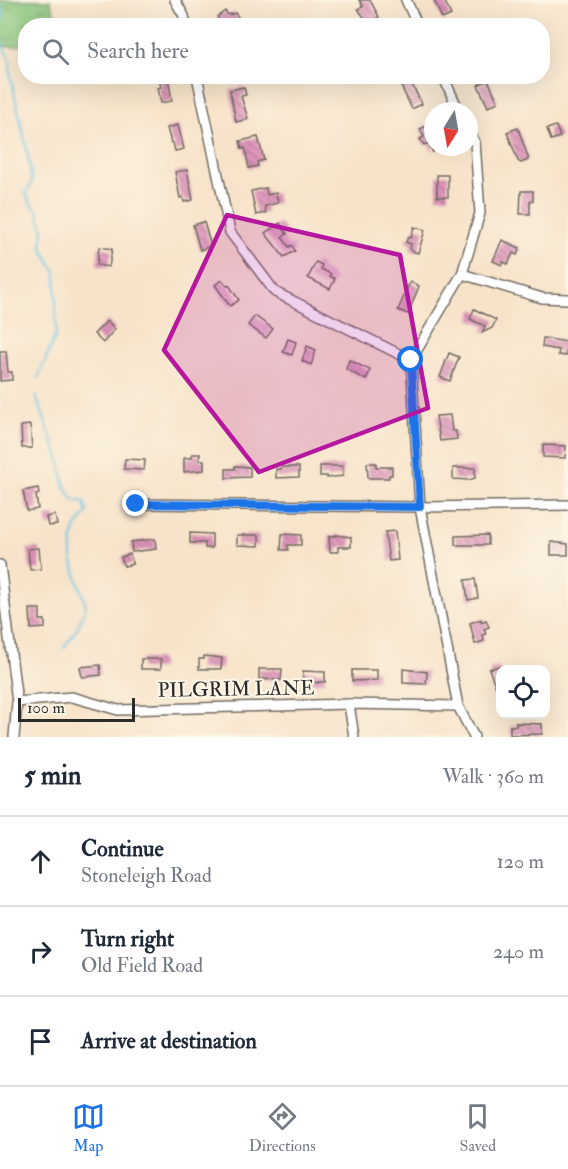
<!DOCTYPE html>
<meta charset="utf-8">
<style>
:root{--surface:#fff;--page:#f2f2f3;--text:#1f2937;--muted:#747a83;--line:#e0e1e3;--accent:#1a73e8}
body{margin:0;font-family:"IM FELL Double Pica",serif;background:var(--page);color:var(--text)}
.controls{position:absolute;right:18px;bottom:18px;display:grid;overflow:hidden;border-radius:12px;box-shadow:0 6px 24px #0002}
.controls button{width:54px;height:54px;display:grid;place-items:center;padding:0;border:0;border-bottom:2px solid var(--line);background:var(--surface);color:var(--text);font:30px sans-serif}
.compass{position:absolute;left:424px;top:102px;width:54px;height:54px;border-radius:50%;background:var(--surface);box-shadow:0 6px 24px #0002;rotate:191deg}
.scale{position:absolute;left:18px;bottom:15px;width:117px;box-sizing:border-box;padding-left:6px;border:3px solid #2b2b2b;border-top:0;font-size:16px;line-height:21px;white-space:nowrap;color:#2b2b2b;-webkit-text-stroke:4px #fcf5e5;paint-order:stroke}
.stop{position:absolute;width:18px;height:18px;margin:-14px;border:4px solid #1a73e8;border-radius:50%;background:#fff}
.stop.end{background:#1a73e8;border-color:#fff;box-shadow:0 2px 6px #0008}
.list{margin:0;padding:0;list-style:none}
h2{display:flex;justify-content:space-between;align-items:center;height:78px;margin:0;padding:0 24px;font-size:26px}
h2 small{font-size:20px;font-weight:400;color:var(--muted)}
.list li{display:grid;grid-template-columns:39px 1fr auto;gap:18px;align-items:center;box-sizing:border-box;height:90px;padding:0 24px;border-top:2px solid var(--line)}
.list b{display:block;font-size:22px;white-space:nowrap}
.list p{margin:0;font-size:20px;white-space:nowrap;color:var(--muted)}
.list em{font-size:20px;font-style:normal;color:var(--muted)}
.icon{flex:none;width:33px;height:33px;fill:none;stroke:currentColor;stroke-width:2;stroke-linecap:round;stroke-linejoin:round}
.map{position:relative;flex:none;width:568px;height:737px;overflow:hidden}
.search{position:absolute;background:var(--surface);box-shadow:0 6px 24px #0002;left:18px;right:18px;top:18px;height:66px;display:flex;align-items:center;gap:15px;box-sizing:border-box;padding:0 21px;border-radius:24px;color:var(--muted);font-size:22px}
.sheet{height:348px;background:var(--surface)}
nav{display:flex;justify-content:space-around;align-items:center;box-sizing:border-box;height:84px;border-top:2px solid var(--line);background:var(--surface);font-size:16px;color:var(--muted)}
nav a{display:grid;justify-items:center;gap:3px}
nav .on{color:var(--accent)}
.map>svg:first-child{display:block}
</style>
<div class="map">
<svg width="568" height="737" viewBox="0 0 568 737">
<defs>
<pattern id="grass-tufts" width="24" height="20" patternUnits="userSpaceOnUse" patternTransform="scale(1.5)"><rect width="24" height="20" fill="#89c67c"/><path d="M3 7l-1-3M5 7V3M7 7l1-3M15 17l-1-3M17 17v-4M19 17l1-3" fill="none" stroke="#70a166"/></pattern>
<pattern id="building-back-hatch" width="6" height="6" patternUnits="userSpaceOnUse" patternTransform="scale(1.5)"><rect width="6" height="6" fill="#de93ba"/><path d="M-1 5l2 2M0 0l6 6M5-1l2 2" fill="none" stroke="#b47897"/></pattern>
</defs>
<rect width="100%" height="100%" fill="#fcf5e5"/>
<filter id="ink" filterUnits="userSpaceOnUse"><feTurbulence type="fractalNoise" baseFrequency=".0167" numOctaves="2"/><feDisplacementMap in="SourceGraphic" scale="12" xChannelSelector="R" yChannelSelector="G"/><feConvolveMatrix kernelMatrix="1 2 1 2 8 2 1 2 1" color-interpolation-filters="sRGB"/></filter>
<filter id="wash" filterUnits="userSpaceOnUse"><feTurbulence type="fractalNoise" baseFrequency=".008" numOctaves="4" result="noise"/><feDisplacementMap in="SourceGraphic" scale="24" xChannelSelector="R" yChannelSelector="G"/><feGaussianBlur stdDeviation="1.35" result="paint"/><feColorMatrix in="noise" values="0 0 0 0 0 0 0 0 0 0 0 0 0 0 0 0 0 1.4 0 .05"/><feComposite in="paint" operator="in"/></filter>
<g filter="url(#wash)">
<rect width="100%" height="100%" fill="#f7e3c9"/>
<polygon fill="url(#grass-tufts)" stroke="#5a7854" stroke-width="1.5" points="0,0 50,0 58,25 26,26 25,45 0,47"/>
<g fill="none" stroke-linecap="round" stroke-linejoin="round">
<g stroke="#66c2e4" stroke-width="2">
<polyline points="0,5 4,14 0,27"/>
<polyline points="0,39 10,61 11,78 29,160 32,182 26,194 31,205 37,209 43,228 42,248 56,273 56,334 38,378"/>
<path d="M 36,396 L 60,461 L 64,484 L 73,500 L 84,502 L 87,512 C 84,516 79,522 76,527 C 65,552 78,581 86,605 L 78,627 L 64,648"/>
</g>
</g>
<g id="blocks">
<g fill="url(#building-back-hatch)">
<polygon points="359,0 370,0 379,17 368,23 358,9 363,6"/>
<polygon points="434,0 444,0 451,15 442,19"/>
<polygon points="225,11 228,15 235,13 239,18 236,20 240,26 224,26 217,17"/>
<polygon points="168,77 172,101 161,103 158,88 161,87 159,79"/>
<polygon points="488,80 498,102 488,107 478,85"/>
<polygon points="410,81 422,104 412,109 401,86"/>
<polygon points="244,87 246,95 241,96 248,119 236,122 230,90"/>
<polygon points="430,124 433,131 433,153 428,143 424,145 420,139 424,137 420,129"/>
<polygon points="178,125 184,149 175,151 173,143 171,143 167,128"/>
<polygon points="556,126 560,137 551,140 547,129"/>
<polygon points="518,128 528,157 528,160 521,163 518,161 507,132"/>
<polygon points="258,137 264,160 257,162 258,166 249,168 245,148 242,149 240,141"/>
<polygon points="187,170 193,200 184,202 183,197 180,198 175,172"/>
<rect x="437" y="175" width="11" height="22"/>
<polygon points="266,188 267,195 276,193 278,203 265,206 266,213 256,215 251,191"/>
<polygon points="521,191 533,191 533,201 530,201 530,214 520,214"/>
<polygon points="204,222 211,246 200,250 193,225"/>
<polygon points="280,223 287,234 282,237 289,247 292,245 295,251 284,257 265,233"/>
<polygon points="414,227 425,230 418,253 410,250 411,244 406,242 408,237 411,238"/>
<polygon points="502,240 520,248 517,255 513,253 508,264 503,262 502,265 493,261"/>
<polygon points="99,247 112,249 109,267 97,265"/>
<polygon points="316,262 322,265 321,269 331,274 330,276 335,279 330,289 308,278"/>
<polygon points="222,280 227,286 229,285 239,300 230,306 215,285"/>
<polygon points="410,282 419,286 408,314 398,310"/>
<polygon points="474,309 496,320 492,328 482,333 485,326 470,319"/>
<polygon points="255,316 273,329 266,338 248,325"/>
<polygon points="107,321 115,329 103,343 94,334"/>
<polygon points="543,338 568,342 566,356 558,355 559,350 542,347"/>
<polygon points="288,339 296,342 292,355 283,352"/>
<polygon points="307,346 316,350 311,365 302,361"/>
<polygon points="0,351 6,351 8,372 12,372 12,380 0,381"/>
<polygon points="449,353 459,357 450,381 440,377"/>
<polygon points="349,360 370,370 366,380 346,369"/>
<polygon points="450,415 452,431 456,431 457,439 440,441 436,416"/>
<polygon points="30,425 32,448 22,448 21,426"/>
<polygon points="543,445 566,446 565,458 543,457"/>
<polygon points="192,454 200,454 199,460 204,460 204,470 184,472 184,458 192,458"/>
<polygon points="125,459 145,460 144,470 124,469"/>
<polygon points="367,463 376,463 376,467 392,467 392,475 389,475 389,478 368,478"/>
<polygon points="235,466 250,467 250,477 226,478 226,469 235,469"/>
<polygon points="320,466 343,466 343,476 327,478 327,476 320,476"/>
<polygon points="281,467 299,467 299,477 276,478 276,469 281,469"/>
<polygon points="453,468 475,468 475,478 469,480 453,479"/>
<polygon points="38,488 39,494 36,495 38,509 27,511 23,491"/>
<polygon points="55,515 57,525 48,526 46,517"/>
<polygon points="395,531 398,560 389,561 385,532"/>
<polygon points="190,533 212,534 212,548 205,548 205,543 190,543"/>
<polygon points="282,534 301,535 301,545 288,545 288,550 281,550"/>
<polygon points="237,535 259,535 259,546 237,545"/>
<polygon points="335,535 351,537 351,547 338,547 338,552 330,552 329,536 335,536"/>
<polygon points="488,535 488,545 455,545 455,536"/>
<polygon points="155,539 156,549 132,552 131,542"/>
<polygon points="551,542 568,544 568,555 551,555"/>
<polygon points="39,548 41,569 30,570 28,549"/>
<polygon points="130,554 133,564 124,566 121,557"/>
<polygon points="475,579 478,598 468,600 465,580"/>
<polygon points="30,609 40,609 40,620 45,620 45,628 31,629"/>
<polygon points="481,619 481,622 486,620 489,627 484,629 486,634 483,635 484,641 475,644 470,623"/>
<polygon points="204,656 222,658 221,669 199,669 199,659 204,659"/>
<rect x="141" y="659" width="20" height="10"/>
<polygon points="100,665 101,675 82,677 80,667"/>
<polygon points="499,666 501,671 500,698 489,669"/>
<polygon points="259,669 282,669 281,680 259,679"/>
<polygon points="403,669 427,672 426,684 403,683"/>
<polygon points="352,670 377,670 377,680 352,681"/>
<polygon points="303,671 325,672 325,682 318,682 318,683 303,681"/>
<polygon points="516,723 542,724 542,734 510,735 510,726 516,726"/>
</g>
</g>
</g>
<g filter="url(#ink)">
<use href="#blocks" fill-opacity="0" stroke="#726b62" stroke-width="1.5"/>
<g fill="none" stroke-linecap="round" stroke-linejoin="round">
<defs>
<g id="minor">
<polyline points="175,0 184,16 186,26"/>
<polyline points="406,0 418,26"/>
<polyline points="197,76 230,232 275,292 411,360"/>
<polyline points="443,76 459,111"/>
<polyline points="469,131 475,142 480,213 462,274 411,360 420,507 458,706 474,737"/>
<polyline points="462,274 542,298 568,299"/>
<polyline points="136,504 420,507 568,505"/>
<polyline points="0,565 17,702 14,737"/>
<polyline points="17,702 72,697 118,710 349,704 458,706"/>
<polyline points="349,704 354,737"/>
</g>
</defs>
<use href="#minor" stroke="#726b62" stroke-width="12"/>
<use href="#minor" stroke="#fff" stroke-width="9"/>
</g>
</g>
<g fill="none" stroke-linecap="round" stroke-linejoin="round" filter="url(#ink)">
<polyline stroke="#1a73e8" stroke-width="8" points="136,504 420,507 411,360"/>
</g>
<path fill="#b5179e" fill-opacity="0.2" stroke="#b5179e" stroke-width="4.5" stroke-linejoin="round" d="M 227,215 L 400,255 L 428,408 L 259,472 L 164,350 Z"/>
<g text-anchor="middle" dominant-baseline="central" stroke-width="4.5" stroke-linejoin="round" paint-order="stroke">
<g font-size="20" fill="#2b2b2b" stroke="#fcf5e5">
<text transform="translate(236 689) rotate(-1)">PILGRIM LANE</text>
</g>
</g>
</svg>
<div class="controls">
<button><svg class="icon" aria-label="locate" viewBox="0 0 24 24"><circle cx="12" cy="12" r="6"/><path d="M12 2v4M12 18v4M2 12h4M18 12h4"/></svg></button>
</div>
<svg class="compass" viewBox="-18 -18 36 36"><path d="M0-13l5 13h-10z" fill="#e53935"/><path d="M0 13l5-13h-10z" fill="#747a83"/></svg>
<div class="scale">100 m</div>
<div class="stop" style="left:411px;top:360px"></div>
<div class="stop end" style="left:136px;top:504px"></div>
<div class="search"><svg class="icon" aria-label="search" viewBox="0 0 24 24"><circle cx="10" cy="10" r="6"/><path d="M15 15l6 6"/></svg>Search here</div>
</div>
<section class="sheet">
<h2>5 min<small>Walk · 360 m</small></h2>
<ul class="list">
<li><svg class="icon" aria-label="ahead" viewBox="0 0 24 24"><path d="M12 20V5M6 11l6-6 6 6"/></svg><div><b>Continue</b><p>Stoneleigh Road</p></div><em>120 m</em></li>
<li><svg class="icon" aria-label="right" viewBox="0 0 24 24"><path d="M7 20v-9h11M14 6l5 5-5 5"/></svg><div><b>Turn right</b><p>Old Field Road</p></div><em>240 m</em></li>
<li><svg class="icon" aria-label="arrive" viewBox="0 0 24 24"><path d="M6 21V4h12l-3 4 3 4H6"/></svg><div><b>Arrive at destination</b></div></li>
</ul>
</section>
<nav>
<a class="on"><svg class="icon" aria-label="map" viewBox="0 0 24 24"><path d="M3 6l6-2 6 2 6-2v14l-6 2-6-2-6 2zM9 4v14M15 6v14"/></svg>Map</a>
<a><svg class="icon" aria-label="directions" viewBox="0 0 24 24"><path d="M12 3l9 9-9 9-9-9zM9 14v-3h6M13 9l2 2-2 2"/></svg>Directions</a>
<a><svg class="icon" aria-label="saved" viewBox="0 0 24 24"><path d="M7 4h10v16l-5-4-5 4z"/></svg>Saved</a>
</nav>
